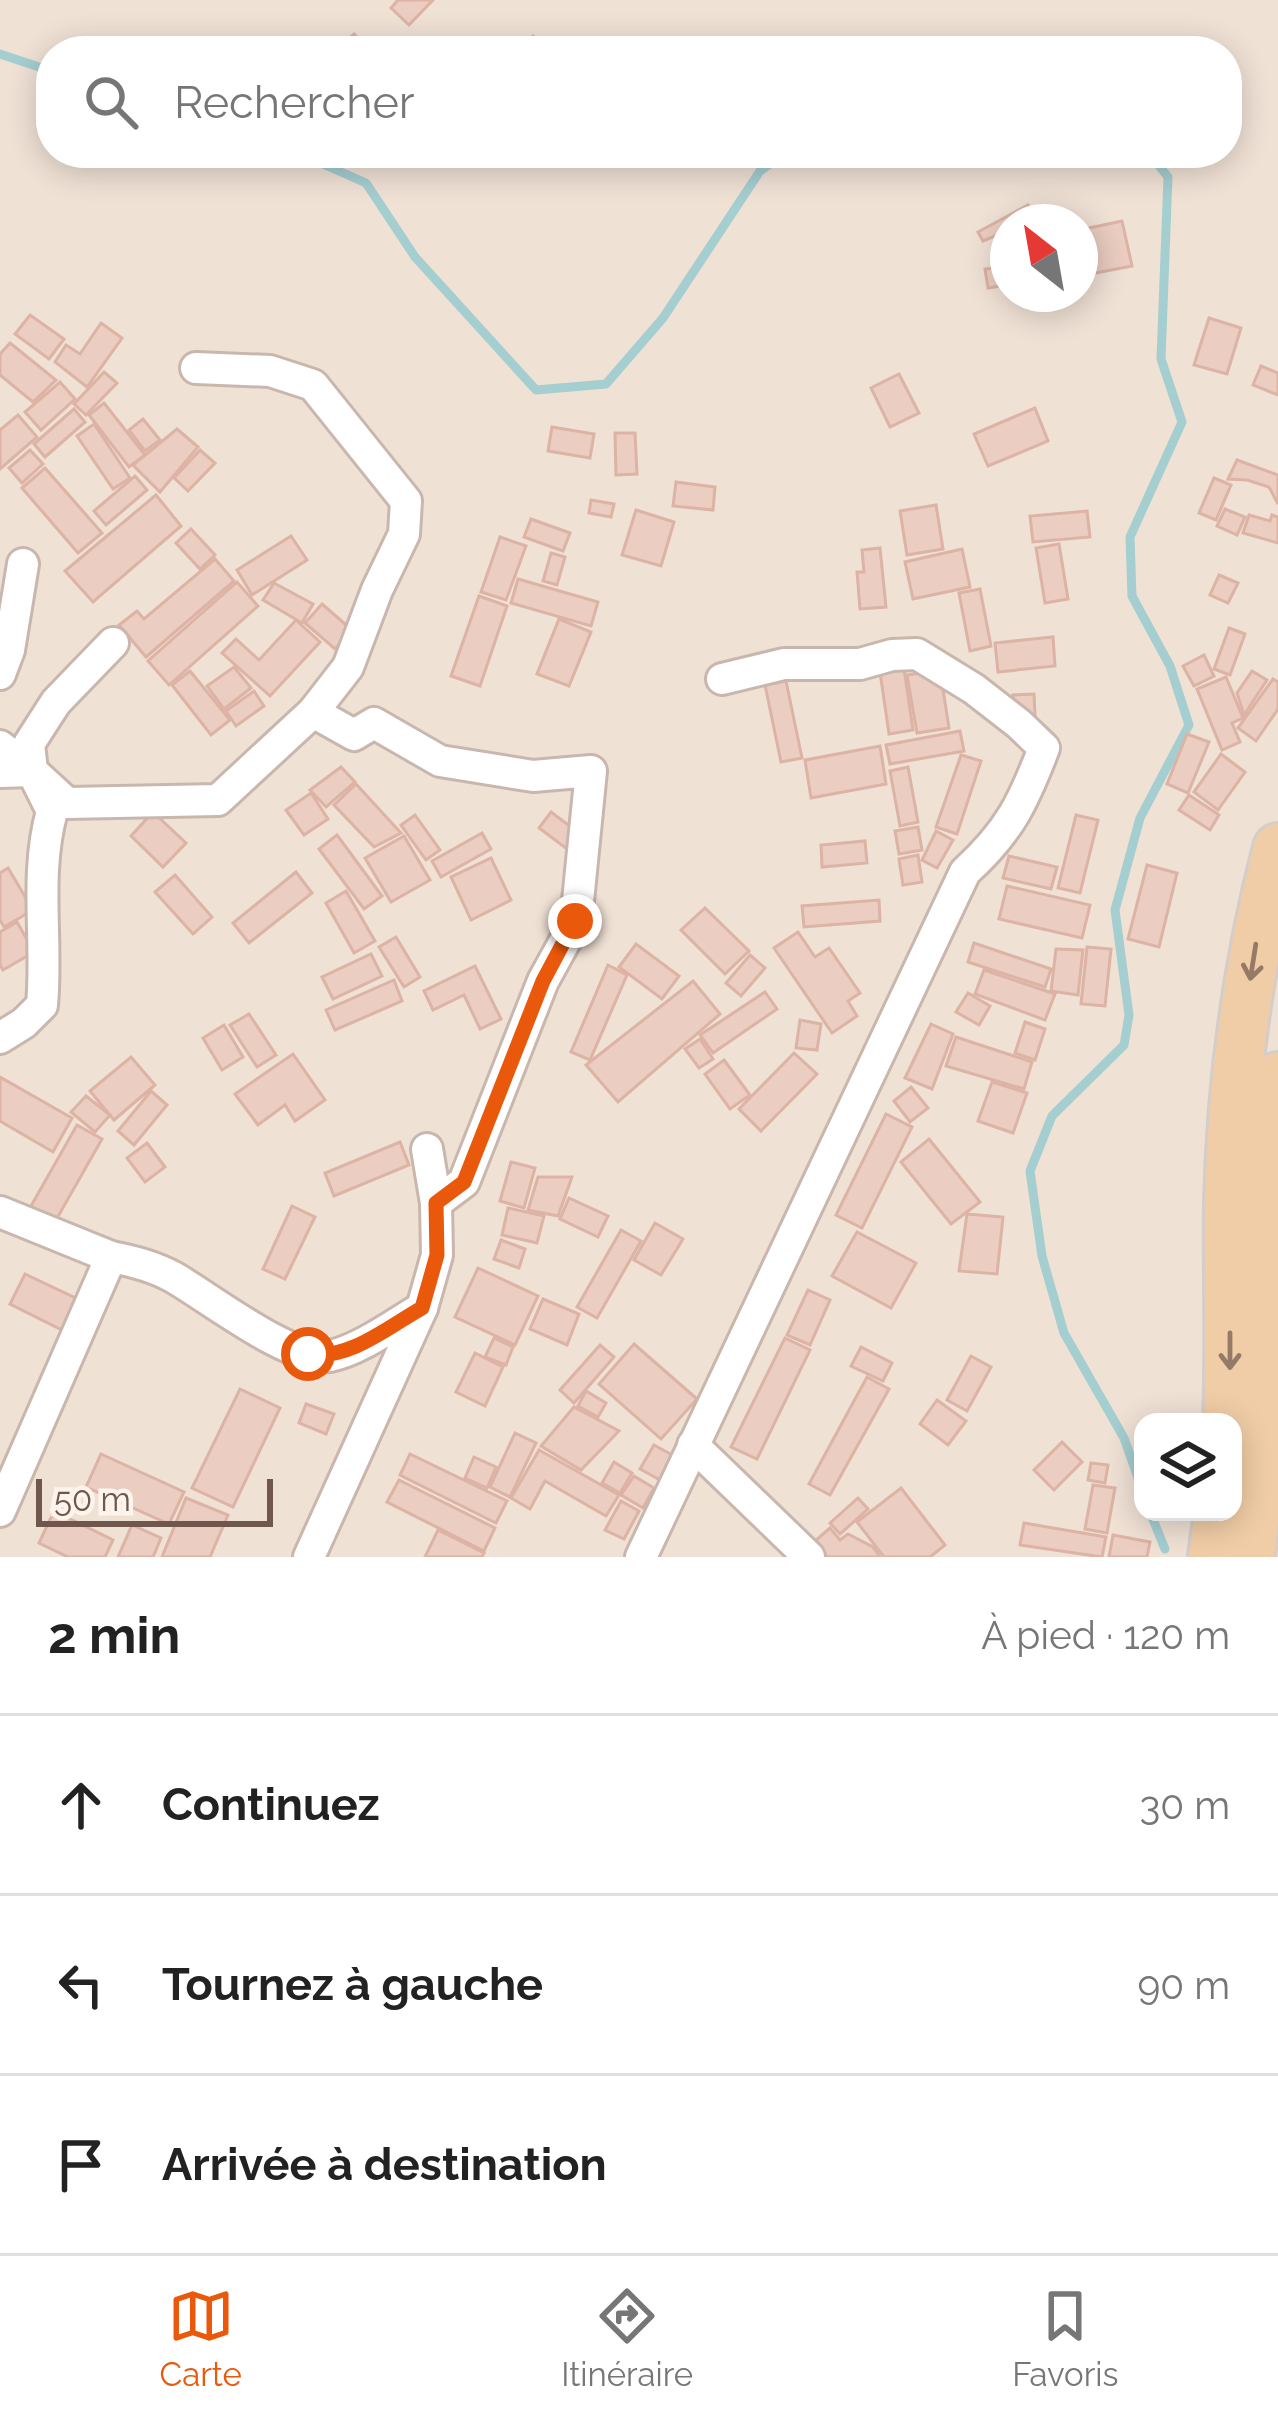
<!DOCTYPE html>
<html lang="fr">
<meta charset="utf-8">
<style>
:root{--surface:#fff;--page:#f2f2f2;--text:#222;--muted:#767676;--line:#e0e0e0;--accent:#ea580c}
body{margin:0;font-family:Raleway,sans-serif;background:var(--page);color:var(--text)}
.controls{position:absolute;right:36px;bottom:36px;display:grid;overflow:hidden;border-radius:24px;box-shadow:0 6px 30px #0003}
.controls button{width:108px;height:108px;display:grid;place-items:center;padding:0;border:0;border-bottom:3px solid var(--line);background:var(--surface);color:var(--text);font:60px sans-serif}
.compass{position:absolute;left:990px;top:204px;width:108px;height:108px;border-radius:50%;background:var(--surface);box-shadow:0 6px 30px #0003;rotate:329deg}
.scale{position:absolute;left:36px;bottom:30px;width:237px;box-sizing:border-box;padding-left:12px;border:6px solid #6f574e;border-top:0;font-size:33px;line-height:42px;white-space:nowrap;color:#6f574e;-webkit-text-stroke:9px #fdf4ec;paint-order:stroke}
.stop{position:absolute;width:36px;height:36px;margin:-27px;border:9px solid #ea580c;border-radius:50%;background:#fff}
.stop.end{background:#ea580c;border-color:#fff;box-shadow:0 3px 12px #0008}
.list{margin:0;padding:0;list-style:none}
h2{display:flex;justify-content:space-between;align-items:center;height:156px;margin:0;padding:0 48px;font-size:51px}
h2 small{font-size:39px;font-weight:400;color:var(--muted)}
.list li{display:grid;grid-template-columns:78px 1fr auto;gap:36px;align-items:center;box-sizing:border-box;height:180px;padding:0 48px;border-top:3px solid var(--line)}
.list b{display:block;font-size:45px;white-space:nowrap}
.list em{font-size:39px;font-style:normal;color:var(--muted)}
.icon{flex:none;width:66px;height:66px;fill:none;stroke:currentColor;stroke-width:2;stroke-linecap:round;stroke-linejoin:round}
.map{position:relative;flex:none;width:1278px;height:1557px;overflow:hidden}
.search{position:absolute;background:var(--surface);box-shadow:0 6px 30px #0003;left:36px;right:36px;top:36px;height:132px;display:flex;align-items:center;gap:30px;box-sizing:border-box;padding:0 42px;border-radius:48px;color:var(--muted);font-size:45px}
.sheet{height:696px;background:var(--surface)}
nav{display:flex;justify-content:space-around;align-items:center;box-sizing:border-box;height:168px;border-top:3px solid var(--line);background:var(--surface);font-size:33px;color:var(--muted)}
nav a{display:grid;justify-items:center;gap:6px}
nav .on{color:var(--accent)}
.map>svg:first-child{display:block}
</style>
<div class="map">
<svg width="1278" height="1557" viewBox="0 0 1278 1557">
<rect width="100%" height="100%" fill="#f9f0e6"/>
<path fill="#f0e1d5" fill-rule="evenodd" d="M 0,0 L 1278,0 L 1278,1557 L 0,1557 ZM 51,51 L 1227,51 L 1227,153 L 51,153 ZM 1008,222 L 1080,222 L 1080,294 L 1008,294 ZM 1143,1422 L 1233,1422 L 1233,1512 L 1143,1512 Z"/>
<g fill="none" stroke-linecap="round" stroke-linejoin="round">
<g stroke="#a5ced1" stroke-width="9">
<polyline points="0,54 51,71"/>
<polyline points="298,153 366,183 415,257 536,390 606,384 663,318 760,171 785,153"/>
<polyline points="1143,1492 1124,1438 1064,1333 1042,1256 1030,1171 1052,1116 1124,1045 1129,1015 1115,910 1140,818 1189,725 1170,666 1132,596 1130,537 1182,422 1161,359 1168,177 1149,153"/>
<polyline points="1150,1512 1165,1549"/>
</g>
</g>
<g fill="#ebcec1" stroke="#dcb3a4" stroke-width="3">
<polygon points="398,0 433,0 409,25 391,8"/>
<polygon points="354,34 369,51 335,51"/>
<polygon points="533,36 547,51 517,51"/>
<polygon points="1028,205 1039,222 1008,222 1008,245 1002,233 983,241 978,232"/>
<polygon points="1122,221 1132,266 1080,276 1080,244 1083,243 1080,230"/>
<polygon points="1008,266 1008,285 988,288 985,269"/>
<polygon points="30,315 64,339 49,359 15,334"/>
<polygon points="1209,318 1241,328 1227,374 1194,365"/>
<polygon points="101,323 122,338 87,387 55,362 66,345 80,354"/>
<polygon points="10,343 56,380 33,402 0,375 0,354"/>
<polygon points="1261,366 1278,373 1278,395 1253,385"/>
<polygon points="104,372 117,383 86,415 74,404"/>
<polygon points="899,374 919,413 890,427 871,388"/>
<polygon points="60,382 75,399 41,430 25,412"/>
<polygon points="104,403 145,455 129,467 89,415"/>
<polygon points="1035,408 1048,441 988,466 974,434"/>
<polygon points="74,409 85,422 45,457 34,444"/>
<polygon points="18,415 37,437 0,469 0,430"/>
<polygon points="143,419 160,440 145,451 129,430"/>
<polygon points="94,424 130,478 113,489 77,436"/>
<polygon points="552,427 594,434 590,458 548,451"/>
<polygon points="177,429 198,447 160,492 133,465"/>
<polygon points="615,433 635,433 637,474 616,475"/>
<polygon points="30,450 43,464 22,483 9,468"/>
<polygon points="200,450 215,463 188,491 174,478"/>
<polygon points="1237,460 1278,475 1278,504 1269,487 1247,480 1228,479"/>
<polygon points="45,468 102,533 78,553 22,488"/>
<polygon points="135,476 147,490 106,525 94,511"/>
<polygon points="1214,478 1231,485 1216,520 1199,513"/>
<polygon points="676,482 715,487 713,510 673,506"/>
<polygon points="156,495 181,526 93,602 65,571"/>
<polygon points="591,500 614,504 611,517 589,513"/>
<polygon points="936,505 943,549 907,555 900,511"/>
<polygon points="1225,509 1245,517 1237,535 1217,526"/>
<polygon points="636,510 674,522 661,566 622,555"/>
<polygon points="1087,511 1090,537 1033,542 1030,516"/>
<polygon points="1249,515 1270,521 1272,515 1278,517 1278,543 1243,533"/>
<polygon points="531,519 570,533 563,551 524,537"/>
<polygon points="191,529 215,555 200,569 176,543"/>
<polygon points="291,536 307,560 252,595 237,570"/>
<polygon points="500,537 526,546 506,600 481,592"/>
<polygon points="1059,544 1068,599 1045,603 1036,548"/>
<polygon points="880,548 886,607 860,609 857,572 864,572 862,550"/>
<polygon points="962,549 970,587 913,599 905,562"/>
<polygon points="551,553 565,557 557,585 543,581"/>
<polygon points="215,559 234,581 146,657 119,625 137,611 144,619"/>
<polygon points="1219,575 1238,583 1228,603 1210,595"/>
<polygon points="518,579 598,602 591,626 511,603"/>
<polygon points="237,582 258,606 169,685 148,661"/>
<polygon points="274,583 313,604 302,623 263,600"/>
<polygon points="980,589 991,646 970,651 959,593"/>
<polygon points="479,596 507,606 480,686 451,676"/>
<polygon points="322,604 352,630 335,649 305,623"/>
<polygon points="559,619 591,632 569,686 537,674"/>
<polygon points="296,620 320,642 270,696 222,653 236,639 259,660"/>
<polygon points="1229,628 1245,634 1230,675 1214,669"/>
<polygon points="1053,637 1055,666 998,672 995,643"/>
<polygon points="1204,655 1214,676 1194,686 1183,666"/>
<polygon points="903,662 913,730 889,734 879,665"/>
<polygon points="234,667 251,688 224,709 207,686"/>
<polygon points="940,670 949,728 917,733 907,675"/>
<polygon points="190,671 230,720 211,735 172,685"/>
<polygon points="1252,671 1267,680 1244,715 1237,693"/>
<polygon points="1226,677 1243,718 1232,723 1240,742 1222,750 1197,689"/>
<polygon points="1273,679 1278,682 1278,709 1256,741 1238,728"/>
<polygon points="786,681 802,758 781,762 765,685"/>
<polygon points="254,691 264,706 236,726 226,711"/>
<polygon points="1034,694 1035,715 1015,716 1013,695"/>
<polygon points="960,731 964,751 890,764 886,745"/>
<polygon points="1187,734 1209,742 1188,793 1167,784"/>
<polygon points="880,746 886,784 811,798 805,760"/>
<polygon points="1221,754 1245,772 1218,810 1194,792"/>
<polygon points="961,755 981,761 957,834 936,827"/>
<polygon points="341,767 355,782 326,807 310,790"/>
<polygon points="908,767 918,822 900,826 890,771"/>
<polygon points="356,784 401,833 374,847 334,805"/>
<polygon points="311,793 328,819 304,835 286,810"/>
<polygon points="1189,795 1219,815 1210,830 1179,810"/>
<polygon points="153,812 186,843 163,867 131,836"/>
<polygon points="551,812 583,836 571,852 539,828"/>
<polygon points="415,815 440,850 426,860 401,825"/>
<polygon points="1076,815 1098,820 1080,893 1058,888"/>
<polygon points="918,827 922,850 899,854 895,831"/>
<polygon points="936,831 953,840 937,868 922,860"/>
<polygon points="482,833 491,849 441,877 432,861"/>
<polygon points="337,835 382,896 364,909 319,849"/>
<polygon points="404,836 430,880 391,902 365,858"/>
<polygon points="865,841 867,863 822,867 821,845"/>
<polygon points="918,855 922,882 903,885 899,859"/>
<polygon points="1009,856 1057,867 1051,889 1003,878"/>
<polygon points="491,858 511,900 471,920 451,877"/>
<polygon points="1147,865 1177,873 1159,947 1128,939"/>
<polygon points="8,868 33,910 4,927 0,920 0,873"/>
<polygon points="296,872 312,893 249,943 233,923"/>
<polygon points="175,875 212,917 193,934 155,892"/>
<polygon points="1007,886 1090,905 1082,938 999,919"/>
<polygon points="346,891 375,941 354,953 326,903"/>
<polygon points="879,900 880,921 804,927 802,906"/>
<polygon points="705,908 749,951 725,974 681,930"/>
<polygon points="17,922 34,952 3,970 0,965 0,932"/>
<polygon points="798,932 815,957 829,948 860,993 848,1001 857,1016 832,1033 774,948"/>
<polygon points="396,937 420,977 404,987 379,947"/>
<polygon points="974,943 1051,969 1045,987 968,962"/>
<polygon points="636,944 679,976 662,999 619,967"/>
<polygon points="1087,947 1111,949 1105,1006 1081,1004"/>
<polygon points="1056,949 1083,950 1078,995 1051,991"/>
<polygon points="371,954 382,976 333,999 322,977"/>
<polygon points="750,955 765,968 741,996 726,983"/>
<polygon points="608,965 627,975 590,1060 571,1052"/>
<polygon points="475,966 501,1019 480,1029 464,995 433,1010 424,991"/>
<polygon points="984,970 1055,994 1045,1020 975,994"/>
<polygon points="394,980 402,1001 335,1030 326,1010"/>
<polygon points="693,981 720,1014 618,1102 586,1065"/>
<polygon points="765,992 777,1009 713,1053 700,1035"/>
<polygon points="968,993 990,1006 979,1025 956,1012"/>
<polygon points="249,1014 276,1055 257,1067 230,1025"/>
<polygon points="800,1020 821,1024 817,1050 796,1048"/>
<polygon points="1025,1022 1045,1029 1035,1060 1015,1053"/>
<polygon points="931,1024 953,1034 932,1089 905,1078"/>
<polygon points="224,1025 243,1057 222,1070 203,1038"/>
<polygon points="956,1037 1032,1062 1024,1089 946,1066"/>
<polygon points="700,1039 713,1059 699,1068 685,1049"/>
<polygon points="794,1053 817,1074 761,1131 739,1109"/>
<polygon points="293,1054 325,1100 295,1121 285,1105 258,1125 235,1094"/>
<polygon points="131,1057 155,1085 114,1120 90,1091"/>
<polygon points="724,1060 750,1095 730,1109 705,1074"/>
<polygon points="0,1077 72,1118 53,1152 0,1121"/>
<polygon points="992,1082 1027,1093 1013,1133 978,1121"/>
<polygon points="911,1087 928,1108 910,1122 894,1101"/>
<polygon points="151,1091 167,1105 134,1145 118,1131"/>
<polygon points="86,1096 110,1115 95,1132 71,1112"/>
<polygon points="886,1114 912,1127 862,1228 836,1215"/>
<polygon points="77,1125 102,1139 56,1220 31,1206"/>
<polygon points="929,1139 980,1202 951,1224 901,1162"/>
<polygon points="400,1142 409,1165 334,1196 325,1173"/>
<polygon points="147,1143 165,1167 145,1182 127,1158"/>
<polygon points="511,1162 535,1168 524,1208 500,1201"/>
<polygon points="538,1177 572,1177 558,1216 528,1210"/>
<polygon points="569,1198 608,1216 598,1237 560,1219"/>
<polygon points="292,1206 315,1217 285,1279 263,1269"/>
<polygon points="508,1208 544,1216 537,1243 502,1235"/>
<polygon points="967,1214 1003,1217 997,1274 959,1271"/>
<polygon points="655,1223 683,1239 661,1275 634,1260"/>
<polygon points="621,1230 641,1241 597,1318 577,1307"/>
<polygon points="857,1232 916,1263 891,1308 832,1276"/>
<polygon points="501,1240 525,1249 519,1268 494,1259"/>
<polygon points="478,1268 538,1296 515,1345 455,1317"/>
<polygon points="25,1274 86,1303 70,1334 10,1304"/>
<polygon points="808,1290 830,1300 810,1345 787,1335"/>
<polygon points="543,1299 579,1314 567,1345 530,1329"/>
<polygon points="494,1338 513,1347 506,1365 485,1357"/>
<polygon points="785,1338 810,1350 757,1459 731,1447"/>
<polygon points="634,1344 697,1399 661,1439 599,1384"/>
<polygon points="600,1345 614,1357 574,1403 560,1390"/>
<polygon points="861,1347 892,1363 883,1381 851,1366"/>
<polygon points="475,1353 503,1367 485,1406 456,1392"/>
<polygon points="971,1356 991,1367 967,1411 947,1400"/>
<polygon points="867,1377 889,1389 830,1495 809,1484"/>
<polygon points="240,1389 280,1408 233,1507 192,1488"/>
<polygon points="586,1391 606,1403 598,1417 578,1406"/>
<polygon points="937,1400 966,1421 948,1445 920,1424"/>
<polygon points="306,1404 334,1414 326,1434 299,1423"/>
<polygon points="574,1407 619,1431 581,1470 541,1446"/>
<polygon points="515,1433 536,1443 510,1497 490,1487"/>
<polygon points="1062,1442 1082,1462 1054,1490 1034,1470"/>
<polygon points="654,1445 676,1457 662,1481 640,1469"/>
<polygon points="539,1450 619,1495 606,1516 545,1481 530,1509 511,1498"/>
<polygon points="101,1454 184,1492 169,1524 86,1487"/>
<polygon points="410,1454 507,1501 496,1523 400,1475"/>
<polygon points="474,1457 496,1467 487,1488 465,1478"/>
<polygon points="614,1462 632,1473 620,1493 602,1483"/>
<polygon points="1091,1463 1108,1465 1105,1483 1088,1480"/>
<polygon points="634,1476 654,1488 643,1508 621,1495"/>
<polygon points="399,1480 495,1528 484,1551 387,1502"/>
<polygon points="1093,1485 1115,1488 1107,1533 1085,1529"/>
<polygon points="901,1488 945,1545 930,1557 884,1557 857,1522"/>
<polygon points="186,1498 228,1515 210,1557 162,1557"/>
<polygon points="858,1498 868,1509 840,1534 830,1523"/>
<polygon points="621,1501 639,1511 624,1539 605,1530"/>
<polygon points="54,1511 113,1540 105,1557 68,1557 39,1543"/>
<polygon points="1024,1523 1106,1537 1102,1557 1020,1545"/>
<polygon points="132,1525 161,1538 153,1557 118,1557"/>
<polygon points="830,1528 840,1540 848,1534 873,1547 880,1557 827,1557 814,1542"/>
<polygon points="438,1530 484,1553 482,1557 425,1557"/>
<polygon points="1113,1535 1150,1542 1147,1557 1109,1557"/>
</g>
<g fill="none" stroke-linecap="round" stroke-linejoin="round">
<defs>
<g id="street">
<polyline points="0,674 9,650 23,564"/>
<polyline points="313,712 354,735 374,723 440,761 533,776 591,771 576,921 543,981 464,1182 436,1203"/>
<path d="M 0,746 L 32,771 L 52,811 C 34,875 48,940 42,1005 L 24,1023 L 0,1038"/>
<polyline points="32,771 29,744 56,702 113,643"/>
<polyline points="0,772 32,771 67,803 218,800 313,712 348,667 377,590 404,534 406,501 313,385 270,371 196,368"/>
<polyline points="0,1212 111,1257 0,1511"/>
<path d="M 111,1257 C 133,1261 153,1266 173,1277 C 207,1296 292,1363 330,1356 C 360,1350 396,1323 422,1308"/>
<polyline points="693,1445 809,1557"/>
<polyline points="309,1557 422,1308 437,1255 436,1203 427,1149"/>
<path d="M 641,1557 L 965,872 C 1009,832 1023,803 1044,748 L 1019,724 L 974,689 L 917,654 L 892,655 L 860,664 L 784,664 L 722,679"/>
</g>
<g id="primary">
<path d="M 1228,1422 C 1231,1349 1228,1275 1229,1202 C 1232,1083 1248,963 1278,848"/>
<polyline points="1213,1557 1219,1512"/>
<polyline points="1250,1557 1267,1389 1270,1199 1278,1077"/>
</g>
</defs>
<use href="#street" stroke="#c9b7ae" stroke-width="36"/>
<use href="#primary" stroke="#d4cdca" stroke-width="54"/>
<use href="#street" stroke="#fff" stroke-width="30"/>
<use href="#primary" stroke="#f0cda6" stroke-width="48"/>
</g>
<defs><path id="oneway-shaft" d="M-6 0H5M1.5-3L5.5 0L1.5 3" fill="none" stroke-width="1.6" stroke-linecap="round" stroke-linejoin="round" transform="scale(3)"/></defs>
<g stroke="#967a68">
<use href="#oneway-shaft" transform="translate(1253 962) rotate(99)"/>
<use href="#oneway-shaft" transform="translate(1230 1351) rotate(90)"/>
</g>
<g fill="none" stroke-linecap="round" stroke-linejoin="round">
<path stroke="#ea580c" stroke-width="15" d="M 308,1354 C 348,1361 388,1327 422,1308 L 437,1255 L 436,1203 L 464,1182 L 543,981 L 575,921"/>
</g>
</svg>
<div class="controls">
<button><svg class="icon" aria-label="layers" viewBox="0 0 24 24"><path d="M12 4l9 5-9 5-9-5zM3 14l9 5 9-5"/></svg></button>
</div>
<svg class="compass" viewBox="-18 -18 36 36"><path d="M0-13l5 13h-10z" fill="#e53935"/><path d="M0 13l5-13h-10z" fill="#767676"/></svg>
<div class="scale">50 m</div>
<div class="stop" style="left:308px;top:1354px"></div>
<div class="stop end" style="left:575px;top:921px"></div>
<div class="search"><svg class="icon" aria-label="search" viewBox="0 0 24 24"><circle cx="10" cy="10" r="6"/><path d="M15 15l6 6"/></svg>Rechercher</div>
</div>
<section class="sheet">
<h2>2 min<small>À pied · 120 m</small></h2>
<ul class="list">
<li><svg class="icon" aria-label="ahead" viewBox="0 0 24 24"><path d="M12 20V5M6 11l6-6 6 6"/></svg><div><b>Continuez</b></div><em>30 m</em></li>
<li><svg class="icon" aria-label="left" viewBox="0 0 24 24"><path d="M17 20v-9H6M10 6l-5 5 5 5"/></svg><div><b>Tournez à gauche</b></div><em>90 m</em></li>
<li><svg class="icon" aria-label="arrive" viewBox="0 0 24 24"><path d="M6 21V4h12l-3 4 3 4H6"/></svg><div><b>Arrivée à destination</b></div></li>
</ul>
</section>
<nav>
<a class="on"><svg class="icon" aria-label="map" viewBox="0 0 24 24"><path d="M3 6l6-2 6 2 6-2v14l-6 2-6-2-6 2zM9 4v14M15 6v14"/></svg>Carte</a>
<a><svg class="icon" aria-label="directions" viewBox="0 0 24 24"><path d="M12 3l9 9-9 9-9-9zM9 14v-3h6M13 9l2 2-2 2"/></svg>Itinéraire</a>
<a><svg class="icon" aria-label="saved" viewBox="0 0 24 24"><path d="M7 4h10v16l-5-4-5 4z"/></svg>Favoris</a>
</nav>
